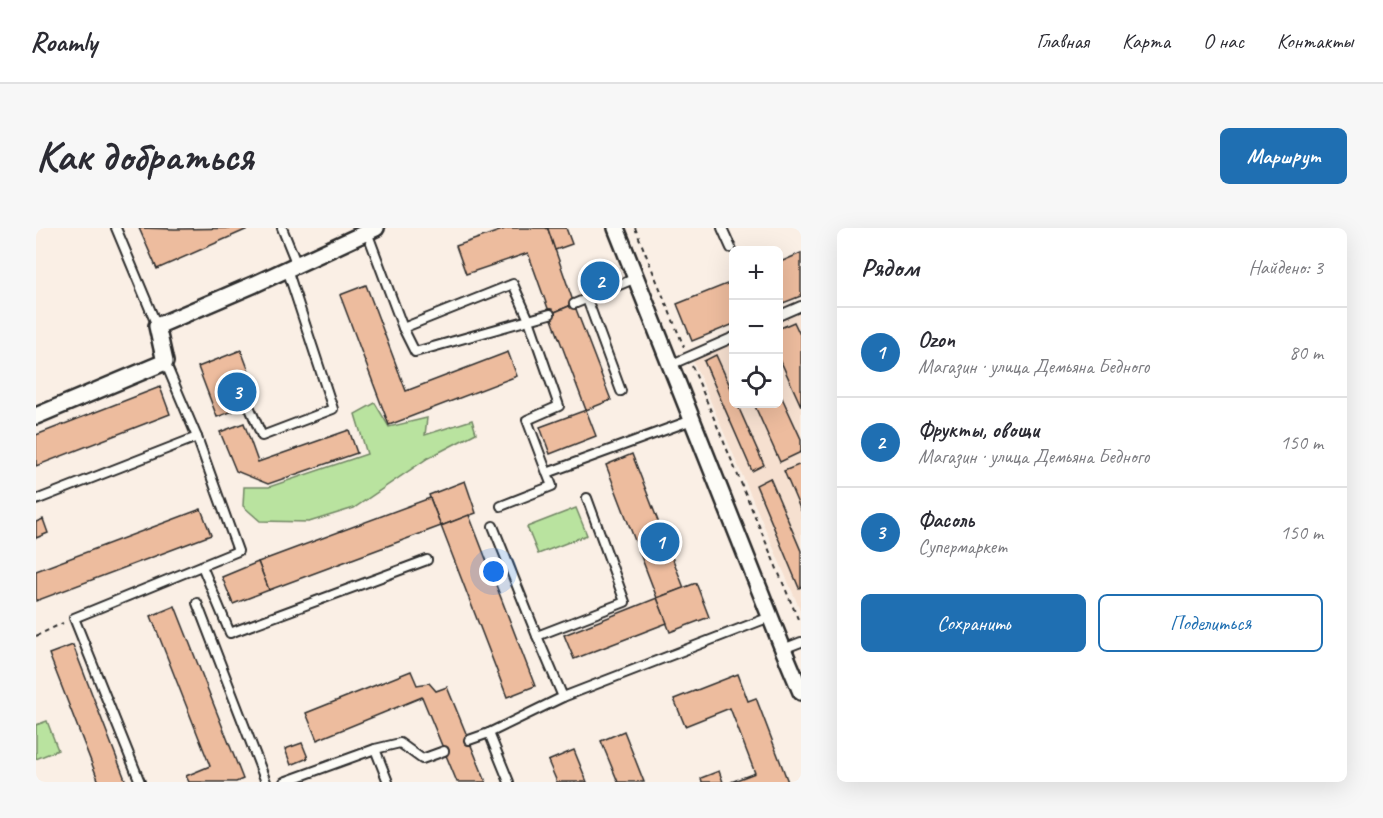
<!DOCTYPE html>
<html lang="ru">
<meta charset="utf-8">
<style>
:root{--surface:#fff;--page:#f7f7f7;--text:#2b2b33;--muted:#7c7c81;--line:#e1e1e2;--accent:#1f6fb2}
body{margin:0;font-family:Caveat,sans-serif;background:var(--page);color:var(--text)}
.controls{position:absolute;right:18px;top:18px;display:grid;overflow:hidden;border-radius:9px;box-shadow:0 6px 24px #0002}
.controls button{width:54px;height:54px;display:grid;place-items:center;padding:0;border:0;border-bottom:2px solid var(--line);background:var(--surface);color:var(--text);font:30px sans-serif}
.you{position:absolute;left:458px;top:344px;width:21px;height:21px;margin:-15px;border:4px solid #fff;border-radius:50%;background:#1a73e8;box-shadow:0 0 0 9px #1a73e833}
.badge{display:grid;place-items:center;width:39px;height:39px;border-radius:50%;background:var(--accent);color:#fff;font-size:20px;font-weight:700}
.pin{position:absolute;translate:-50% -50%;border:3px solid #fff;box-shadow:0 2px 6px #0006}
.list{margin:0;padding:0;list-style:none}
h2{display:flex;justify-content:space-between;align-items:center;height:78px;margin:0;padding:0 24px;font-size:26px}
h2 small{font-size:20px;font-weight:400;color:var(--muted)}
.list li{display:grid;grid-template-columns:39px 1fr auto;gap:18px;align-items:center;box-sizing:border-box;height:90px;padding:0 24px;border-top:2px solid var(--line)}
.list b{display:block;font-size:22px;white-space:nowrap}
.list p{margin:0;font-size:20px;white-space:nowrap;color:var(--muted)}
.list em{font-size:20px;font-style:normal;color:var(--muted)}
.actions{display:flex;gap:12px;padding:18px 24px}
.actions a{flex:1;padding:14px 0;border:2px solid var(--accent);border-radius:9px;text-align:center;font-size:21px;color:var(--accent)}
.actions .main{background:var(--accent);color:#fff}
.icon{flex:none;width:33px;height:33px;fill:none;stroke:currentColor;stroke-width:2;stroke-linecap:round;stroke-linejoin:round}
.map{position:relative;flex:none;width:765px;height:554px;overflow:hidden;border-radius:9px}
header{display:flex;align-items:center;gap:36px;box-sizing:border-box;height:84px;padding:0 30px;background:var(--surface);border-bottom:2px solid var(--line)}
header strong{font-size:28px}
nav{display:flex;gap:33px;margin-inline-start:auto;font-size:21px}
.intro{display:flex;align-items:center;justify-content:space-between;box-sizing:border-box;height:144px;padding:0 36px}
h1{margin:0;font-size:42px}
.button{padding:15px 27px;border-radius:9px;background:var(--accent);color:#fff;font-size:21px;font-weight:700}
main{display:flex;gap:36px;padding:0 36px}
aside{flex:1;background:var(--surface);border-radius:9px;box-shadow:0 6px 24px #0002}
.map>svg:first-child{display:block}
</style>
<header>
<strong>Roamly</strong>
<nav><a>Главная</a><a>Карта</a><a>О нас</a><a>Контакты</a></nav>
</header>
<div class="intro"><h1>Как добраться</h1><a class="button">Маршрут</a></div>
<main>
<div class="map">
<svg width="765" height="554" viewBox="0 0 765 554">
<rect width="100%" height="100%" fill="#faefe5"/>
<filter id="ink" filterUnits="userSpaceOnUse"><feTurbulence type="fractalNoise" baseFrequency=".0167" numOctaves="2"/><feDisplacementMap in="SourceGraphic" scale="12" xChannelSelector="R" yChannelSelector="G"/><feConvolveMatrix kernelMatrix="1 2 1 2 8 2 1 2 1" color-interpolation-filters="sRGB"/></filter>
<g filter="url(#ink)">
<polygon fill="#f6e0d0" points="765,82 765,384 656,130 697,112 698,176 742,176 743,92"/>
<g fill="#b9e39f" stroke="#728765" stroke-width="1.5">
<polygon points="339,175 353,199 391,190 389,207 436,192 440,205 392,230 318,280 273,294 224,293 207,278 208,259 233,259 331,226 319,186"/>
<polygon points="540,280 551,307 502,326 491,299"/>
<polygon points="11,493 22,522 0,531 0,497"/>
</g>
<g fill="#edbc9e" stroke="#2b2b2b" stroke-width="1.5">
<polygon points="103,0 139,1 214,0 121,41"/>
<polygon points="472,0 510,0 512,1 538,76 514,86 492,25 430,46 420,18"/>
<polygon points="510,0 530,0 536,16 519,22 512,1"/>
<polygon points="765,25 765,68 742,77 742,35"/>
<polygon points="565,46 570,58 563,61 559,49"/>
<polygon points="698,53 698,96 656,113 641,76"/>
<polygon points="330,57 370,163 472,124 481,148 353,197 304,67"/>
<polygon points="538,76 575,172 550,182 514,86"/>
<polygon points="758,94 765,109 765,178 742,127 742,101"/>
<polygon points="205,122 220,162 201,169 205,180 181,189 162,139"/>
<polygon points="680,127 698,167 698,176 701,176 728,237 716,243 668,133"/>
<polygon points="124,159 134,186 0,238 0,207"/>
<polygon points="742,161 765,211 765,224 744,234 718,176 742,176"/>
<polygon points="550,182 560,208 514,226 504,199"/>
<polygon points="208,195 222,234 313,202 321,225 232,256 200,243 184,204"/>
<polygon points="596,226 648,360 621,370 570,237"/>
<polygon points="765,236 765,283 748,243"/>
<polygon points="734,250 765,323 765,359 763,360 720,257"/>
<polygon points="429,253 440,285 405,298 393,267"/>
<polygon points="394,270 405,298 233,362 222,334"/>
<polygon points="165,281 175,307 0,373 0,343"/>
<polygon points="433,287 499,458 471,469 405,298"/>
<polygon points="7,291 12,305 0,310 0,294"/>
<polygon points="222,334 233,362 197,376 186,349"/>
<polygon points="660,355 673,389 634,404 621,370"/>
<polygon points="621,370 631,395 538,431 528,407"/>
<polygon points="139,378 207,551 200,554 153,554 150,548 174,538 115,388"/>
<polygon points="37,417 90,554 63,554 13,426"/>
<polygon points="375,443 381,457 393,455 400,463 411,459 450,554 421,554 386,469 281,512 270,485"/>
<polygon points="702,446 712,473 720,470 752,554 695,554 719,545 694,480 649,498 638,471"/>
<polygon points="588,503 608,554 582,554 565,513"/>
<polygon points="266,515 272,530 255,537 249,521"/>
<polygon points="538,522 551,554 521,554 512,533"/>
<polygon points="683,543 687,554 666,554 665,550"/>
</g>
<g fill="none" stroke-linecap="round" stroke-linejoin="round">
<defs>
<g id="lane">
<polyline points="80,0 121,98"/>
<polyline points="246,0 261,37"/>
<polyline points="686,0 695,20"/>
<polyline points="331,4 367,100 379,124 514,86"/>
<polyline points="551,71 585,163"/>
<polyline points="538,76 600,50"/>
<polyline points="742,88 765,78"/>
<polyline points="367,100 477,56 493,92 523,178 491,192 511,245 656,192"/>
<polyline points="634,137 698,109"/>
<polyline points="213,178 226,208 297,181 251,41"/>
<polyline points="0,272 161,209"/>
<polyline points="465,278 516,258 511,245"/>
<polyline points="457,298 501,408 527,469"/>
<polyline points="166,338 194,405 391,332"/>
<polyline points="161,375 230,554"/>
<polyline points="501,408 589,374 551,270"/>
<polyline points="747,421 765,414"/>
<polyline points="453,505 473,554"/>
<polyline points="433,512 453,505 527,469 734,389"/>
<polyline points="339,521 352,554"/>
<polyline points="104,554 38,390 202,323 161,209 129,134"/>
<polyline points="248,554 339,521 364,515 386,531 408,523"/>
</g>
<g id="street">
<polyline points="580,0 747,421 765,464"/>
<polyline points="0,188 129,134 121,98 219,56 340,0"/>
</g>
</defs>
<use href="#lane" stroke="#2b2b2b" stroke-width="12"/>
<use href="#street" stroke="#2b2b2b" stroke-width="20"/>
<g stroke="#2b2b2b" stroke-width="2" stroke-dasharray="4.5 4.5" stroke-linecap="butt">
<polyline points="599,0 648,119"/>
<polyline points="656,138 762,391 765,392"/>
<polyline points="0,408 27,395"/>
</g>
<use href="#lane" stroke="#fdfcf7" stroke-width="8"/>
<use href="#street" stroke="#fdfcf7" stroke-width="15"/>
</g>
</g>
</svg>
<div class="controls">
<button>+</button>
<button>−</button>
<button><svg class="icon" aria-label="locate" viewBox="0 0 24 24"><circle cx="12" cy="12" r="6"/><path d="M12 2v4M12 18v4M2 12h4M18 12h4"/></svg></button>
</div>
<div class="you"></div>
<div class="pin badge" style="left:624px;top:314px">1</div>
<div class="pin badge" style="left:564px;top:53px">2</div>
<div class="pin badge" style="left:201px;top:164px">3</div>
</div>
<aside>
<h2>Рядом<small>Найдено: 3</small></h2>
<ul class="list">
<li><span class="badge">1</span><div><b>Ozon</b><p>Магазин · улица Демьяна Бедного</p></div><em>80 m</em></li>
<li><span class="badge">2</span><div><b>Фрукты, овощи</b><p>Магазин · улица Демьяна Бедного</p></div><em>150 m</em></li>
<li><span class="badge">3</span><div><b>Фасоль</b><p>Супермаркет</p></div><em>150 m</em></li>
</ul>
<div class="actions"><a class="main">Сохранить</a><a>Поделиться</a></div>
</aside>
</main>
